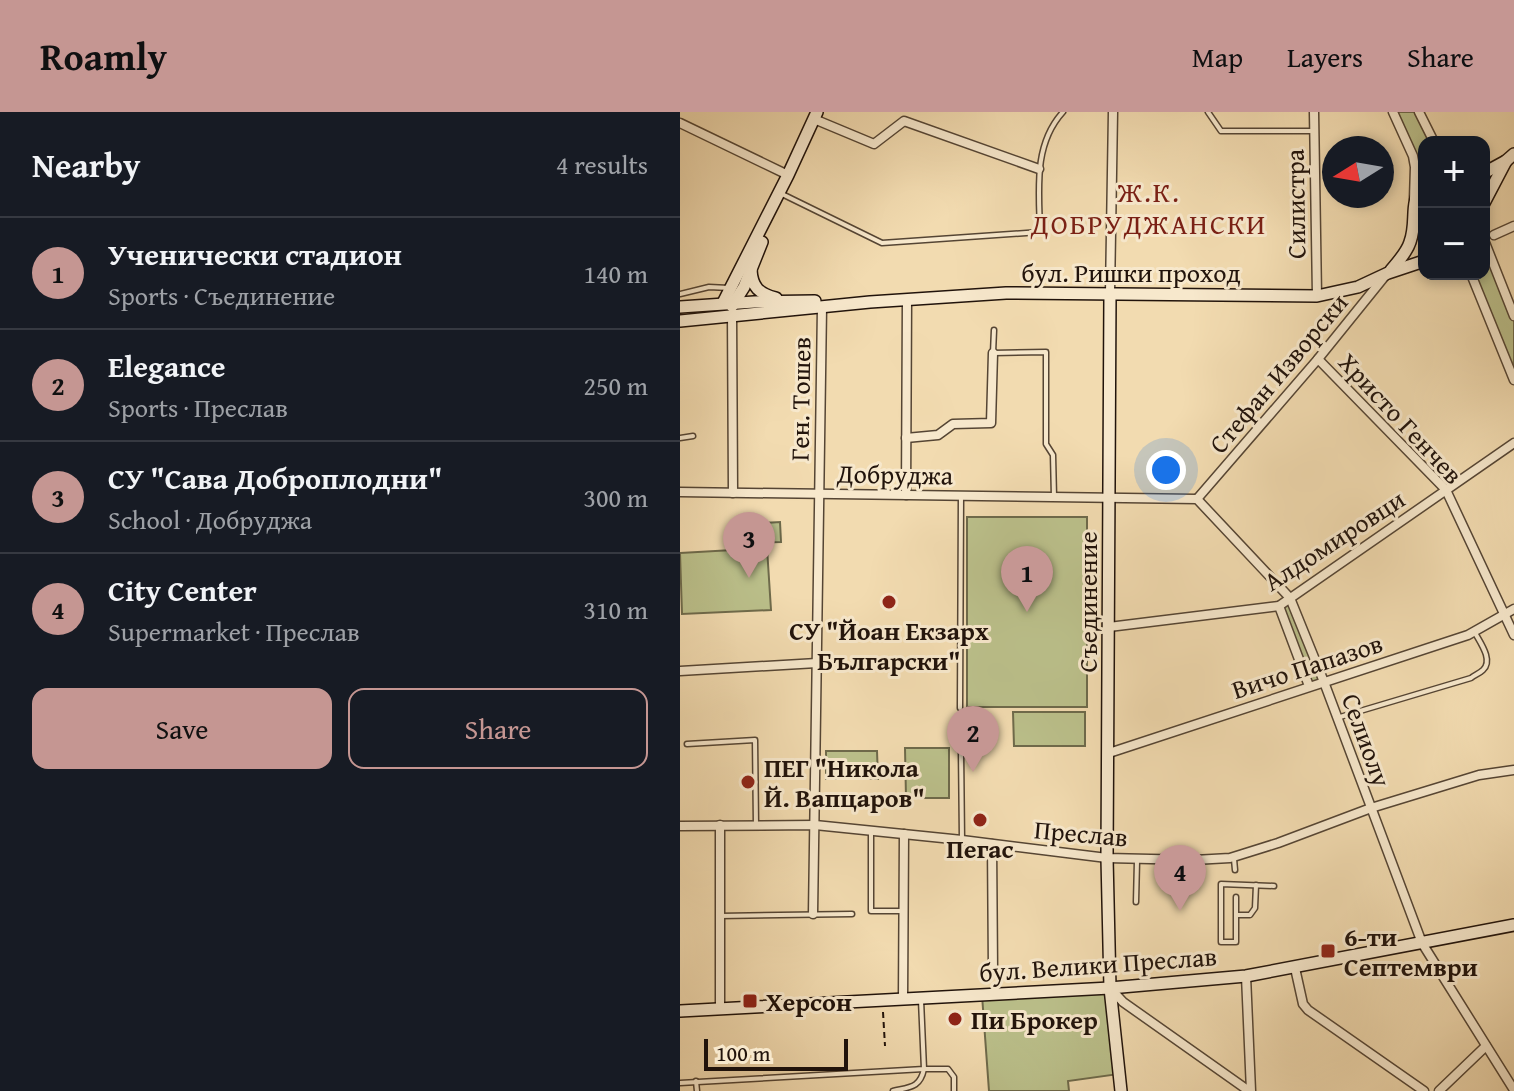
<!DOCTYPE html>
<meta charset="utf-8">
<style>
:root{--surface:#171b24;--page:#242831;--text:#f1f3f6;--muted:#9ea1a6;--line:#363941;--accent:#c59692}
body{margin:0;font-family:"Gentium Book Plus",serif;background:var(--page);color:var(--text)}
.controls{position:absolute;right:24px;top:24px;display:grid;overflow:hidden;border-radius:16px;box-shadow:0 4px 12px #0003}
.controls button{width:72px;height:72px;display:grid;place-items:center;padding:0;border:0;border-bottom:2px solid var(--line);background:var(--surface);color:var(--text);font:40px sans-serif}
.compass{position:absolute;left:642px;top:24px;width:72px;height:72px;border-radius:50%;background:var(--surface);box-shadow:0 4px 12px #0003;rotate:259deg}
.scale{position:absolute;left:24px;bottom:20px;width:144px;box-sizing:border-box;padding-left:8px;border:4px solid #21130b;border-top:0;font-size:22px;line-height:28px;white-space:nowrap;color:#21130b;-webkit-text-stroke:6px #f7e8cc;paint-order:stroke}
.you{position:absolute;left:486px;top:358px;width:28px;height:28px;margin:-20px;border:6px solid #fff;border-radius:50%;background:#1a73e8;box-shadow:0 0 0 12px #1a73e833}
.badge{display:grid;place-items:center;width:52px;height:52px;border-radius:50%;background:var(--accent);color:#111;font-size:26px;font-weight:700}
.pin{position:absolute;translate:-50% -66px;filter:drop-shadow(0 2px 4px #0008)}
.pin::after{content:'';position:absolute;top:42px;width:28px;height:24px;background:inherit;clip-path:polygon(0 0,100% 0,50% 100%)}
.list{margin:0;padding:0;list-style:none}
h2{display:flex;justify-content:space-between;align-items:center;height:104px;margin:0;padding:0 32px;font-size:34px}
h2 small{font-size:26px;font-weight:400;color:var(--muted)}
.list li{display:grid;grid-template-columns:52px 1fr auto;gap:24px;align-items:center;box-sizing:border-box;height:112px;padding:0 32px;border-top:2px solid var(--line)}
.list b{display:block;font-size:30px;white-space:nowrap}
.list p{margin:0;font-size:26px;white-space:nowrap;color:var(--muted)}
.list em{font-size:26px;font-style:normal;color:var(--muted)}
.actions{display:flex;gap:16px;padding:24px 32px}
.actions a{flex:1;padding:18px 0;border:2px solid var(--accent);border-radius:16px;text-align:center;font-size:28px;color:var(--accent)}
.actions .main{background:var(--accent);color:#111}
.map{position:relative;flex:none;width:834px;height:979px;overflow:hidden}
header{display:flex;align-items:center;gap:48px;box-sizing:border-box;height:112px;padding:0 40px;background:var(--accent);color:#111}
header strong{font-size:38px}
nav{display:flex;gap:44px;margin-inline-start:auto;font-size:28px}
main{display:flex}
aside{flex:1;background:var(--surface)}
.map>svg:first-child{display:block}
</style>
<header>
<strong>Roamly</strong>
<nav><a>Map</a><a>Layers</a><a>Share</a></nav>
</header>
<main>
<aside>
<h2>Nearby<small>4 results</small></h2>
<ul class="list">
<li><span class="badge">1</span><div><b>Ученически стадион</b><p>Sports · Съединение</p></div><em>140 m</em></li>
<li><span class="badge">2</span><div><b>Elegance</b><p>Sports · Преслав</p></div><em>250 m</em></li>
<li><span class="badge">3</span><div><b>СУ &quot;Сава Доброплодни&quot;</b><p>School · Добруджа</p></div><em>300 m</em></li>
<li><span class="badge">4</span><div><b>City Center</b><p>Supermarket · Преслав</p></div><em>310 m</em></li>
</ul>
<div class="actions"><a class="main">Save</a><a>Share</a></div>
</aside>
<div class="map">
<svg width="834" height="979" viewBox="0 0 834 979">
<rect width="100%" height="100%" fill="#f2dbb0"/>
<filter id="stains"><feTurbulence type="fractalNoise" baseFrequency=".0025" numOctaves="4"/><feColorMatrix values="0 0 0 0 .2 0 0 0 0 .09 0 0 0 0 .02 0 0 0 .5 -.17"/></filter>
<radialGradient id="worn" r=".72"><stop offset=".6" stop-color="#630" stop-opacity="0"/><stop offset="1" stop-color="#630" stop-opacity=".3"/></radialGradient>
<g fill="#bbc08b" stroke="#6e6a4b" stroke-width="2">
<polygon points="713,0 739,0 754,30 744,30 744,63 735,69 735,55"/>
<polygon points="804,128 834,204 834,268 791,162 804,162"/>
<rect x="287" y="405" width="120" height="190"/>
<polygon points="100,410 101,430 69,431 68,412"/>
<polygon points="87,436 91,498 2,502 0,441"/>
<polygon points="610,486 644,570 629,574 599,494"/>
<polygon points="333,600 405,600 405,634 334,634"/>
<polygon points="225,636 269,636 269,686 226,686"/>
<polygon points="146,639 197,639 198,667 146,667"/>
<polygon points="430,876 439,962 388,969 389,979 309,979 302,883"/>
</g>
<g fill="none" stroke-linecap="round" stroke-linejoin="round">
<defs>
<g id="lane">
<polyline points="528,0 541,19 634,19"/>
<path d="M 102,82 L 202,131 L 360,120 C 359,78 353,33 383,0"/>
<polyline points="0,182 29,175 49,176"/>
<polyline points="314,218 313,241 366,240 366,332 373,343 374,385"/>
<polyline points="0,326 13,324"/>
<polyline points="280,596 281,384"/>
<path d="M 660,605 L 791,566 C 795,563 800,561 803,558 C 814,548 799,529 794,519"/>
<polyline points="7,632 75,628 76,713"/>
<polyline points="281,637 282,728"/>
<polyline points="191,719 191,799 224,799"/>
<polyline points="554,747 555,758"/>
<polyline points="556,785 556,830 541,830 541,772 594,774"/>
<polyline points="456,790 457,749"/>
<polyline points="557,803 570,803 575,796 576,773"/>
<polyline points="40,804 172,802"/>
<polyline points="16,969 17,979"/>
<polyline points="0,971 244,957 241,888"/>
<path d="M 213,979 C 230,975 240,976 244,957 L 268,957 L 274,965 L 274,979"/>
</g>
<g id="street">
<polyline points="634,0 637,184"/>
<polyline points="713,0 733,44 735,55 734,87"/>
<polyline points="739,0 754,30"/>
<polyline points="134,7 194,32 224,9 359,57"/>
<polyline points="0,11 108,63"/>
<polyline points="814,123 834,114"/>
<polyline points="804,128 834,204"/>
<polyline points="791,162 834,268"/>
<polyline points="430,181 433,0"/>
<polyline points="52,202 53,381"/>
<polyline points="638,247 766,378 834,523"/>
<polyline points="226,326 258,323 273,312 311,311 313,241"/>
<polyline points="0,380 517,387 610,486 644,570 742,831 834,978"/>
<polyline points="226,383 227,187"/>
<polyline points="517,387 638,247 705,164"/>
<polyline points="599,494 629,574"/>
<polyline points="429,515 599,494 834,331"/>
<polyline points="0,559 137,551"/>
<polyline points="429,641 788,523 834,497"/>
<polyline points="40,713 40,897"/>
<polyline points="0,714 135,713 282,728 427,746 514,748 550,746 598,731 691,696 799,663 834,658"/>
<polyline points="312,732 313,859"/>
<polyline points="133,802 142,195"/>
<polyline points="615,856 623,892 628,898 744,979"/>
<polyline points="566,864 571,979"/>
<polyline points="430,876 443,890 569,979"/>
<polyline points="223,887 224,722"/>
<polyline points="759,979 806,934"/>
</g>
<g id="secondary">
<polyline points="804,61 826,49 834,42"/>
<polyline points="804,91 826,49"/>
<path d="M 71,158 C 72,175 79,182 96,186"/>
<path d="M 711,158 C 718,150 727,140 730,130 C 738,108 728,91 744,72"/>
<polyline points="430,181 427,746 430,876 441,979"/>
<polyline points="43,191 108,63 137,0"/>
<polyline points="52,194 64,175 82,130"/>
<polyline points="0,195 74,190 135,189"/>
<polyline points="0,209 190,190 326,181 637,184 678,175 708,161 744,149"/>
<polyline points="0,899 430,876 566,864 834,813"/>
</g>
</defs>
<use href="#lane" stroke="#554534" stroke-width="7"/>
<use href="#street" stroke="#554534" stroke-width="11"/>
<use href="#secondary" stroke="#21130b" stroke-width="14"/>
<g stroke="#21130b" stroke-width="2" stroke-dasharray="6 4" stroke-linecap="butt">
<polyline points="280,602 281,632"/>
<polyline points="203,900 205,934"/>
</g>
<use href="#lane" stroke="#f7e8cc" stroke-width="4"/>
<use href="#street" stroke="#f7e8cc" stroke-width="8"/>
<use href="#secondary" stroke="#f7e8cc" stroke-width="11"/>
</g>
<g fill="#8f2418" stroke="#f7e8cc" stroke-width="3">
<circle cx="209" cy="490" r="8"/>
<circle cx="68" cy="670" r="8"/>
<circle cx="300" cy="708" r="8"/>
<rect x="640" y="831" width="16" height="16" rx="4"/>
<rect x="62" y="881" width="16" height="16" rx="4"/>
<circle cx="275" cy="907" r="8"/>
</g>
<g text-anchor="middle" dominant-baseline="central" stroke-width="6" stroke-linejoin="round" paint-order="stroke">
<g font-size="26" fill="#21130b" stroke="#f7e8cc">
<text transform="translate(615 92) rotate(-91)">Силистра</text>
<text x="451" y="160">бул. Ришки проход</text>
<text transform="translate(598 261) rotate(-50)">Стефан Изворски</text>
<text transform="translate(120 287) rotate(-89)">Ген. Тошев</text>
<text transform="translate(721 306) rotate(47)">Христо Генчев</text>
<text transform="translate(215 362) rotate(1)">Добруджа</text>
<text transform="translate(654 428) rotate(-33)">Алдомировци</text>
<text transform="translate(407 490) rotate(-90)">Съединение</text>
<text transform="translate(627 554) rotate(-18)">Вичо Папазов</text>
<text transform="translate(687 628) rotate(70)">Селиолу</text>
<text transform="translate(401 721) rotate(5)">Преслав</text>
<text transform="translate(418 852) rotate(-4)">бул. Велики Преслав</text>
</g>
<g font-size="26" font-weight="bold" fill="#21130b" stroke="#f7e8cc" text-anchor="start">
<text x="209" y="518" text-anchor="middle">СУ "Йоан Екзарх<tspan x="209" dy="30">Български"</tspan></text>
<text x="84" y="655">ПЕГ "Никола<tspan x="84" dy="30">Й. Вапцаров"</tspan></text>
<text x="300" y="736" text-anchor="middle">Пегас</text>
<text x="664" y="824">6-ти<tspan x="664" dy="30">Септември</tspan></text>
<text x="86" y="889">Херсон</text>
<text x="291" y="907">Пи Брокер</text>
</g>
<g font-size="28" letter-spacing="2" fill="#7a1f14" stroke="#f7e8cc">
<text x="469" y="79">Ж.К.<tspan x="469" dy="32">ДОБРУДЖАНСКИ</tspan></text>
</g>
</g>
<rect width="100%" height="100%" filter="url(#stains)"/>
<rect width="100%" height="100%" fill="url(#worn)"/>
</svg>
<div class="controls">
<button>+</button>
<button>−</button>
</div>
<svg class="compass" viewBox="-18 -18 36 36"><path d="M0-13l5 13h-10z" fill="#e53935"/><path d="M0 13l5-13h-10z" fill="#9ea1a6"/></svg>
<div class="scale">100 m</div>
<div class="you"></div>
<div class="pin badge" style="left:347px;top:500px">1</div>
<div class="pin badge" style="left:293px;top:660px">2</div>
<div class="pin badge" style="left:69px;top:466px">3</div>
<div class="pin badge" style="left:500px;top:799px">4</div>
</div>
</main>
